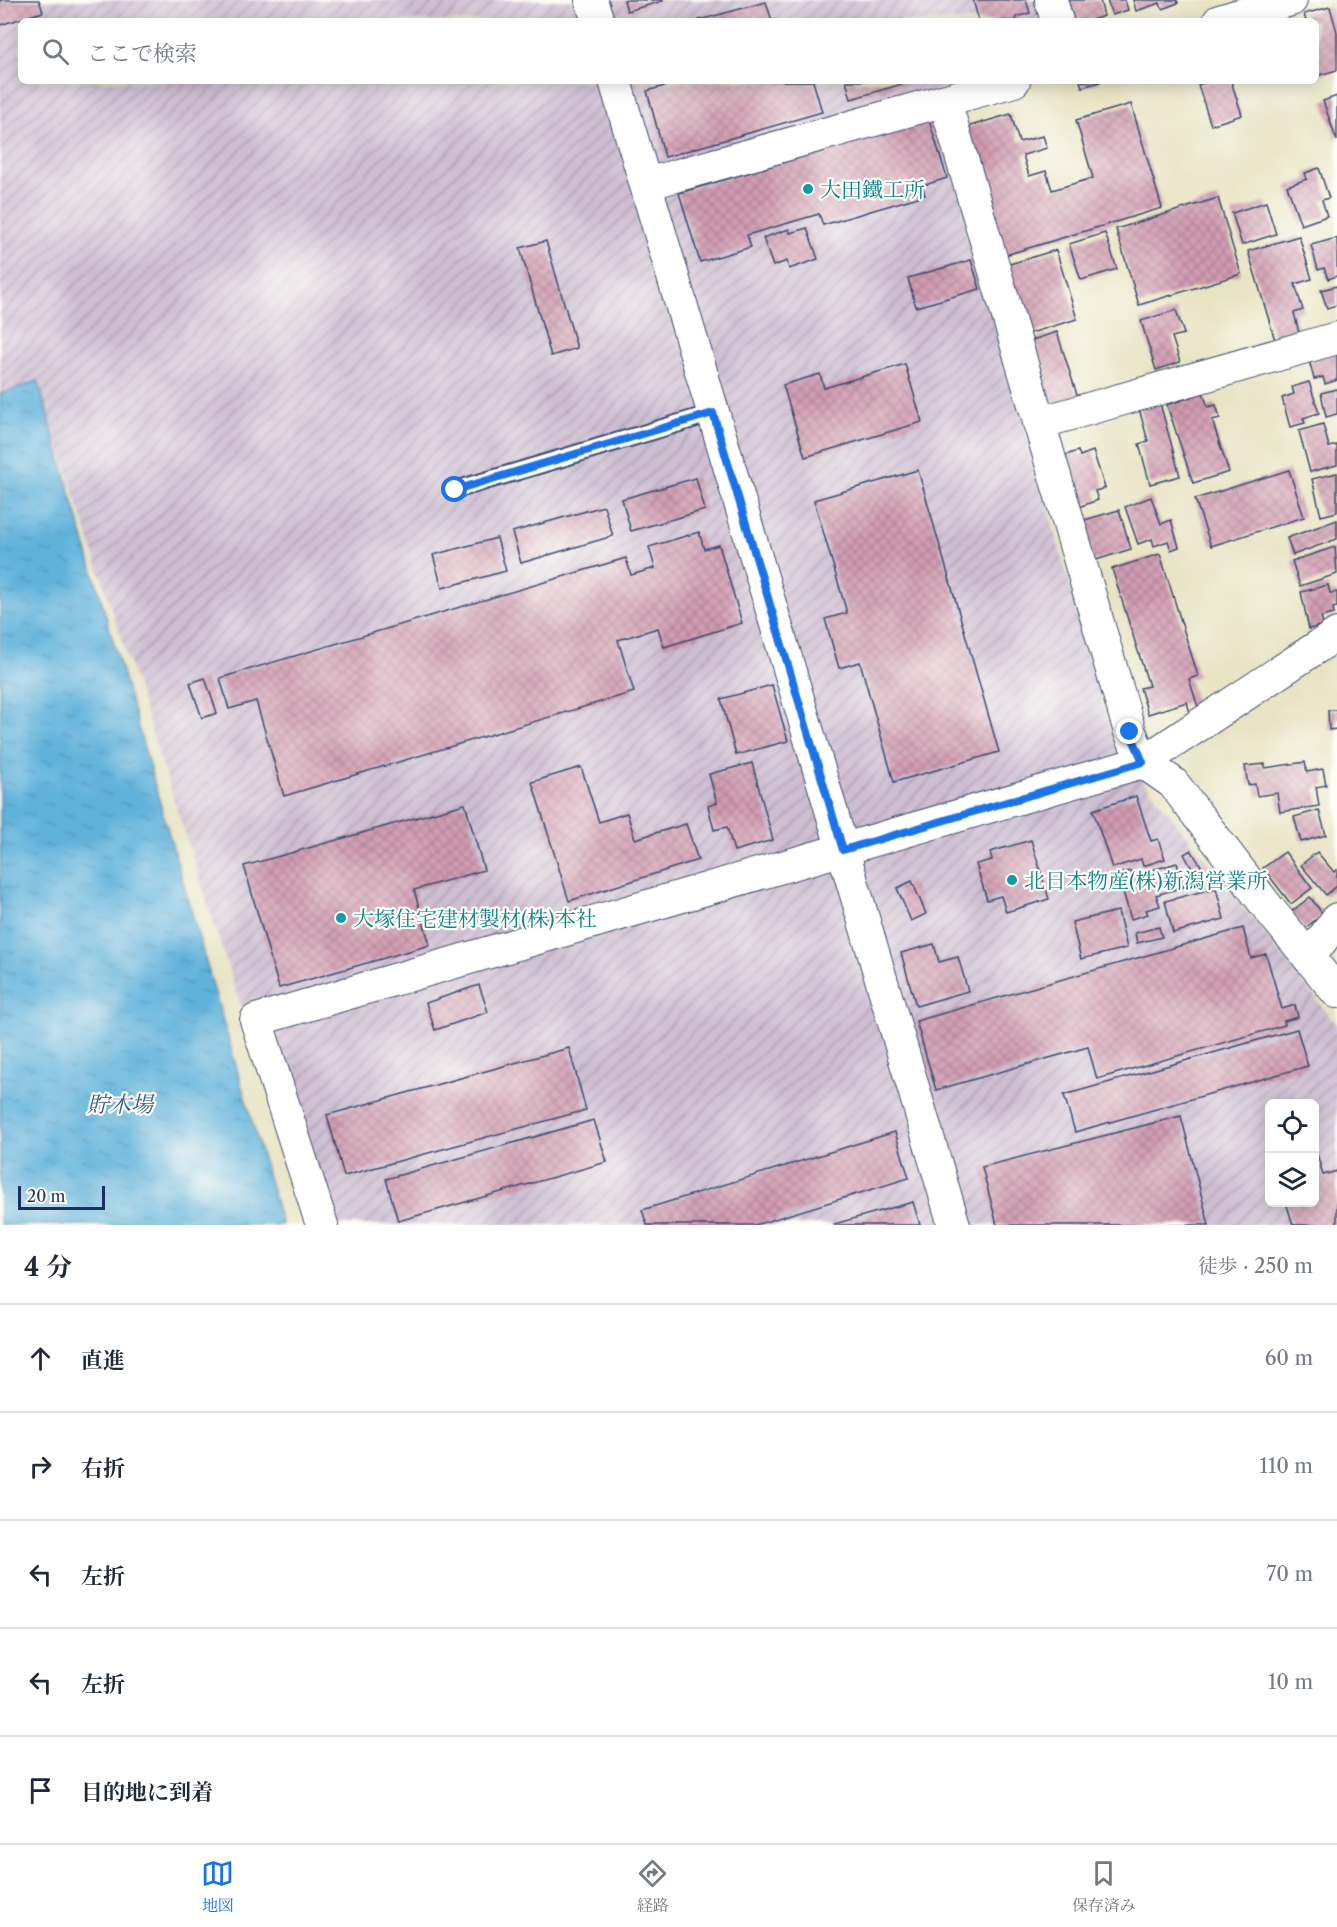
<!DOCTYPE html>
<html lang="ja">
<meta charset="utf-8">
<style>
:root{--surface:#fff;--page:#f2f2f3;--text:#1f2937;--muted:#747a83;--line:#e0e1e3;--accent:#1a73e8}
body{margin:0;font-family:"Libre Caslon Text","Noto Serif JP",serif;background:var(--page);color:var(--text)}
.controls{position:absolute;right:18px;bottom:18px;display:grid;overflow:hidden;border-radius:9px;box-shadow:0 3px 15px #0003}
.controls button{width:54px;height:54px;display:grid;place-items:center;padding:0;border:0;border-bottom:2px solid var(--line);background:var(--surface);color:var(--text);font:30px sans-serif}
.scale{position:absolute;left:18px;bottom:15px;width:87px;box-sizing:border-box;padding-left:6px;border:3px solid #1b2f5e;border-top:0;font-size:16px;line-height:21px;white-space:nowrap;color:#1b2f5e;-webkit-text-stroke:4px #fdfcf7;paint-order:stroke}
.stop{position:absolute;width:18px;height:18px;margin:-14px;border:4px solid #1a73e8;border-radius:50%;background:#fff}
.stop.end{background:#1a73e8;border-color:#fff;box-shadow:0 2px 6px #0008}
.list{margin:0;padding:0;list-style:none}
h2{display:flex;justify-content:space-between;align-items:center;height:78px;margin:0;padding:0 24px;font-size:26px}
h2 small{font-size:20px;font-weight:400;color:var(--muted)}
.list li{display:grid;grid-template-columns:39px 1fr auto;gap:18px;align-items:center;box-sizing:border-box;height:108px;padding:0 24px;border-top:2px solid var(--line)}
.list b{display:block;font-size:22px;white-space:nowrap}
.list em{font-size:20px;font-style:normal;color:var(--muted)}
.icon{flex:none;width:33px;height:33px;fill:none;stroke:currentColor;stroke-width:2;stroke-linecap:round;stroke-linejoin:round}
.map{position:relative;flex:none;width:1337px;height:1225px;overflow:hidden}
.search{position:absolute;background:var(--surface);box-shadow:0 3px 15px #0003;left:18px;right:18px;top:18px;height:66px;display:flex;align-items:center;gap:15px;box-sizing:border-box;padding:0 21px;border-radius:9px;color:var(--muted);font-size:22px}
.sheet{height:618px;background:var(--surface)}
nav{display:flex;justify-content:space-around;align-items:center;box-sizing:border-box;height:84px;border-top:2px solid var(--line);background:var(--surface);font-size:16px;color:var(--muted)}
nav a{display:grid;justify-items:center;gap:3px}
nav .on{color:var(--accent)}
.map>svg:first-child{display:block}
</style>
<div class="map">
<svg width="1337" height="1225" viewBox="0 0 1337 1225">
<defs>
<pattern id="industrial-furrows" width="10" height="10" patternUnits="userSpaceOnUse" patternTransform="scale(1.5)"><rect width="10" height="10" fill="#cebed2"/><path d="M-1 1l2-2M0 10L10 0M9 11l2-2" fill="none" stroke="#a69bae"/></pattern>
<pattern id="water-ripples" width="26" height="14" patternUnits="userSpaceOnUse" patternTransform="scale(1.5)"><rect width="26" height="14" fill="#60b2db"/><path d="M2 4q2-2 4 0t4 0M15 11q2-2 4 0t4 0" fill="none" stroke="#4e91b5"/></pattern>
<pattern id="building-cross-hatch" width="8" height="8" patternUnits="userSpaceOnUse" patternTransform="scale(1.5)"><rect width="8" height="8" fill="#d29cb1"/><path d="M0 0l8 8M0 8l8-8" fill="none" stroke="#aa8093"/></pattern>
</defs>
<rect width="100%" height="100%" fill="#fdfcf7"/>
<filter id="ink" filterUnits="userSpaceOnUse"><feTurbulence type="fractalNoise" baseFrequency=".0167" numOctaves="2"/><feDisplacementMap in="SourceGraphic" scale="12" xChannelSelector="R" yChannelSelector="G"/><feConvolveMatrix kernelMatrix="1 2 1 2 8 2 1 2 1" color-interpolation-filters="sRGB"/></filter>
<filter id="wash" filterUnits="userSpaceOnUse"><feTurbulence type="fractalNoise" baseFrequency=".008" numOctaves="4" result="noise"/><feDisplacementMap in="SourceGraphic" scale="24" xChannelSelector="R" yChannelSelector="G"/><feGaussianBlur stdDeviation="1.35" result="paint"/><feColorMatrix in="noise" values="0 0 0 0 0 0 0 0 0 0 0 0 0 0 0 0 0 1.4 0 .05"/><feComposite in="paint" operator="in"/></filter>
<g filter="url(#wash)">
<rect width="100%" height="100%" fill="#e8e3c3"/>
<path fill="url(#industrial-furrows)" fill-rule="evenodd" d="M 0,0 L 1044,0 L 1050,21 L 21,21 L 21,81 L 968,81 L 932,92 L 1114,744 L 1337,1025 L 1337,1225 L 312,1225 L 38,382 L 0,394 ZM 1270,1104 L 1314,1104 L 1314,1202 L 1270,1202 Z"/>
<polygon fill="url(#water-ripples)" stroke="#3e709c" stroke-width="1.5" points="38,381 282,1225 0,1225 0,394"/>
<g id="blocks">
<g fill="url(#building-cross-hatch)">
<polygon points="0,0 39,0 43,12 0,25"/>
<polygon points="624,0 663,0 663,1 627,11"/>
<polygon points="973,0 1026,0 1030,13 1016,17 1017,21 979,21"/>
<polygon points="1068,0 1100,0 1104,16 1088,21 1074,21"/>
<polygon points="1107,0 1125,0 1128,10 1112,15"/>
<polygon points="1133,0 1177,0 1178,3 1162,9 1160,3 1136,11"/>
<polygon points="766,2 772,21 699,21 699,20"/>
<polygon points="1330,7 1337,32 1337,70 1316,76 1316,21 1306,21 1304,14"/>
<polygon points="682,81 813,81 822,112 665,157 647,91"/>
<polygon points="846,81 908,81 909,82 851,99"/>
<polygon points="1080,81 1100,81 1100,82 1082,87"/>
<polygon points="1210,81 1231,81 1242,115 1211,125 1198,85"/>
<polygon points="1337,96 1337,141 1323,101"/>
<polygon points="1131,104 1162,208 1002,256 963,128 1011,114 1019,142 1043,136 1047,148 1023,155 1029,176 1046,171 1052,190 1093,178 1076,120"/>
<polygon points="929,120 947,178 922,186 925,195 823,225 819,214 747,235 751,247 700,262 679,193"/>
<polygon points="1319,168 1329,198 1322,200 1327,216 1301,225 1287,186 1307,179 1305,173"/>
<polygon points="1218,198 1241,274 1139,305 1116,229"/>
<polygon points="1266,202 1276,234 1242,245 1232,213"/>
<polygon points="807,228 818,259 789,269 787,261 773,266 763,238 789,229 790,233"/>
<polygon points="1105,233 1117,269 1081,280 1069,244"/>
<polygon points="1299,236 1312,279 1295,284 1303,310 1294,313 1299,333 1275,340 1248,251"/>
<polygon points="1337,238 1337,276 1328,279 1324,268 1318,270 1311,245"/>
<polygon points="546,241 577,348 551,356 520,248"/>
<polygon points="1056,250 1077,319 1024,335 1003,266"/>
<polygon points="971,260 980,289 916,307 908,278"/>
<polygon points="1337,286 1337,305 1327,308 1321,290"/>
<polygon points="1176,310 1184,334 1172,337 1180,362 1156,370 1141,321"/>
<polygon points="1057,332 1078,398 1044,409 1023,343"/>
<polygon points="1337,352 1337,380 1325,384 1323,377 1314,379 1309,360"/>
<polygon points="905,364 922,422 805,457 783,385 820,374 824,388"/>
<polygon points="1309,382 1319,413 1303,418 1305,423 1290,427 1282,398 1294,394 1292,387"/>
<polygon points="1337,389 1337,414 1326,417 1321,393"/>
<polygon points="1203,393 1208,407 1216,405 1220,418 1212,420 1229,472 1193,483 1167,405"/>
<polygon points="1160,403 1180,476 1150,484 1139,444 1148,441 1139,409"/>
<polygon points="1323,424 1329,447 1337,445 1337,465 1310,472 1299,431"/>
<polygon points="1078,451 1080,456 1093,451 1105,488 1095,491 1098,500 1076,508 1060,457"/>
<polygon points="918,470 999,752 894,782 860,662 839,668 825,619 847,613 814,500"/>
<polygon points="1289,470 1304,517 1211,546 1195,499"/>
<polygon points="1337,473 1337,512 1321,516 1312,479"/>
<polygon points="696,478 705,510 631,531 622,499"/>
<polygon points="1151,497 1161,524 1171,520 1179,547 1171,550 1168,541 1154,546 1152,539 1138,544 1125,507"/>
<polygon points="604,506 613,536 521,563 512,532"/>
<polygon points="1119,510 1131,549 1093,561 1081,521"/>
<polygon points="1337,520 1337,539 1293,555 1287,538"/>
<polygon points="699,532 704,549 719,545 742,623 664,647 658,628 618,640 634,692 284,796 256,701 229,709 220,678 626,558 631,575 655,568 649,547"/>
<polygon points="497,538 506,571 442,588 433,555"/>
<polygon points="1335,547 1337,574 1300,586 1292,561"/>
<polygon points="1160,554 1198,676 1189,679 1199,710 1190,713 1187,702 1148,714 1140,688 1149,686 1112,569"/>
<polygon points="1328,585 1330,593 1337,592 1337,607 1333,608 1334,614 1321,617 1323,625 1309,629 1301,592"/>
<polygon points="205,678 217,713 202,718 190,683"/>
<polygon points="772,685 788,741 736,755 721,699"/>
<polygon points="1328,710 1337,710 1337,729 1329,730"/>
<polygon points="1305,762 1307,772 1323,769 1326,785 1316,787 1319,806 1280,812 1277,793 1257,796 1255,784 1248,785 1245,766 1265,764 1265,768"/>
<polygon points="752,763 773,840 734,851 727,827 714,830 708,806 717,803 709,774"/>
<polygon points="581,767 599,822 627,813 635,839 686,824 698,860 569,901 532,782"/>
<polygon points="1136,796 1151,841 1158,839 1165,859 1143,866 1141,859 1112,868 1093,810"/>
<polygon points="465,804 484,870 414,890 430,945 279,988 244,866"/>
<polygon points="1319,810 1326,835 1301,842 1294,817"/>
<polygon points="1031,840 1049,899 1006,912 1001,896 987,900 976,864 992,860 990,852"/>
<polygon points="1191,850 1203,869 1195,874 1184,854"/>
<polygon points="1285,852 1312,888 1291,904 1263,868"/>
<polygon points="1317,852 1334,872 1337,870 1337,886 1326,895 1301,865"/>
<polygon points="1177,863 1184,887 1156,895 1160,906 1146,910 1148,914 1131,919 1118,874 1131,871 1132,876"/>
<polygon points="912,881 926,914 911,921 897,888"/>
<polygon points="1216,888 1224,919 1173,933 1165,901"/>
<polygon points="1310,897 1323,914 1304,929 1291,912"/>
<polygon points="1118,911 1127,948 1081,959 1072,922"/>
<polygon points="1159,927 1162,937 1137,943 1135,933"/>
<polygon points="1243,928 1251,958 1266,954 1282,1009 1295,1005 1298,1017 1284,1021 1285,1025 1097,1079 1088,1047 936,1090 916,1021"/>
<polygon points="934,944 939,962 958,957 968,991 916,1006 901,953"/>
<polygon points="479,985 488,1012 435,1030 426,1003"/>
<polygon points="1297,1029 1308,1066 1075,1132 1064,1095"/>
<polygon points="569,1048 586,1110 344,1176 327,1115"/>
<polygon points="1181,1116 1209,1225 997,1225 982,1167"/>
<polygon points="594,1120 607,1162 398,1221 386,1179"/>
<polygon points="895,1132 909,1178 755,1225 647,1225 642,1210"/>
<polygon points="1317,1154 1323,1175 1337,1171 1337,1225 1293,1225 1286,1202 1314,1202 1314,1155"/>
<polygon points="913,1202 920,1225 834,1225 834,1224"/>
</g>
</g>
</g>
<g filter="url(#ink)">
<use href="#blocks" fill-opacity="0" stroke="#3a4a6d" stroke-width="1.5"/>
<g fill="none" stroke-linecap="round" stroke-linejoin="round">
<defs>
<polyline id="service" points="455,490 713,413"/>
<g id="minor">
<polyline points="591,0 598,21"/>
<polyline points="1051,0 1057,21"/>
<polyline points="1219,21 1291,0"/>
<polyline points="615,81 954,1225"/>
<polyline points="945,101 1130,732 1143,762 1173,783 1269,909 1337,992"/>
<polyline points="646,184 1014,81"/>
<polyline points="1039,423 1337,338"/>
<polyline points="1309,958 1337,919"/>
<polyline points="322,1225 256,1020 1143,762 1337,634"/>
</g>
</defs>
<use href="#service" stroke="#3a4a6d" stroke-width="20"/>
<use href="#minor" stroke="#3a4a6d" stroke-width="34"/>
<use href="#service" stroke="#fff" stroke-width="16"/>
<use href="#minor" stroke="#fff" stroke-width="32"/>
</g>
</g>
<g fill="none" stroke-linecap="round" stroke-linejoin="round" filter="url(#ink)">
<polyline stroke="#1a73e8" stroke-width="8" points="455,490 713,413 843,850 1143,762 1130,732"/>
</g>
<g fill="#0f9aa8" stroke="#fdfcf7" stroke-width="2">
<circle cx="808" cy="189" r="6"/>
<circle cx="1012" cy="880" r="6"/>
<circle cx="341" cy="918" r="6"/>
</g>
<g text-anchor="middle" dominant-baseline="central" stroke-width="4.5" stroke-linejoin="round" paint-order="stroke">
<g font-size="21" fill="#0d838f" stroke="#fdfcf7" text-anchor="start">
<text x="820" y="189">大田鐵工所</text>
<text x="1024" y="880">北日本物産(株)新潟営業所</text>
<text x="353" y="918">大塚住宅建材製材(株)本社</text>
</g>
<g font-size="22" font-style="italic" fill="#335d8a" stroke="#fdfcf7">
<text x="120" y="1104">貯木場</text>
</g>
</g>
</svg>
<div class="controls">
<button><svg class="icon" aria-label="locate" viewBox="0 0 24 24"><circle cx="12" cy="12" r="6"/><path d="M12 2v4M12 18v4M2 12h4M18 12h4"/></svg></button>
<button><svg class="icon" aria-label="layers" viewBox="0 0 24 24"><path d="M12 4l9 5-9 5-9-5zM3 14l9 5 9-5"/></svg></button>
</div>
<div class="scale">20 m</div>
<div class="stop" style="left:455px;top:490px"></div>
<div class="stop end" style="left:1130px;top:732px"></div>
<div class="search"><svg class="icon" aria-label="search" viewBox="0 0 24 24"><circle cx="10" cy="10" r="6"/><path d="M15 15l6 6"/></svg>ここで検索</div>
</div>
<section class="sheet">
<h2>4 分<small>徒歩 · 250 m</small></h2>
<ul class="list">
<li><svg class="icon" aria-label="ahead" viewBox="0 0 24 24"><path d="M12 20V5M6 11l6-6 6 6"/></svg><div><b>直進</b></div><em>60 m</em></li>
<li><svg class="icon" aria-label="right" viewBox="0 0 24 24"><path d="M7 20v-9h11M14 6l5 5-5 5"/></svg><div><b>右折</b></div><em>110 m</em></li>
<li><svg class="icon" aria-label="left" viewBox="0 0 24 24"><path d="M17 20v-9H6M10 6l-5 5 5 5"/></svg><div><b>左折</b></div><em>70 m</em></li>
<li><svg class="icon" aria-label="left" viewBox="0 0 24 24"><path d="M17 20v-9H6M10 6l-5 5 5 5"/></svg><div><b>左折</b></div><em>10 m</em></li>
<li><svg class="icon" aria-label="arrive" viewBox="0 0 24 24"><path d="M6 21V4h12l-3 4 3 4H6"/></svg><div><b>目的地に到着</b></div></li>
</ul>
</section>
<nav>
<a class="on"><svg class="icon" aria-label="map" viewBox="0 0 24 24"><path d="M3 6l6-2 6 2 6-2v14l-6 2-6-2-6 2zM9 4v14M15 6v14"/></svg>地図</a>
<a><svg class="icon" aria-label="directions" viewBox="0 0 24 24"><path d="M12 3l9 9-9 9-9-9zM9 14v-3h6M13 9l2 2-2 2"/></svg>経路</a>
<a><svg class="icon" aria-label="saved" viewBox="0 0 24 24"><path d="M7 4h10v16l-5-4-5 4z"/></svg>保存済み</a>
</nav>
